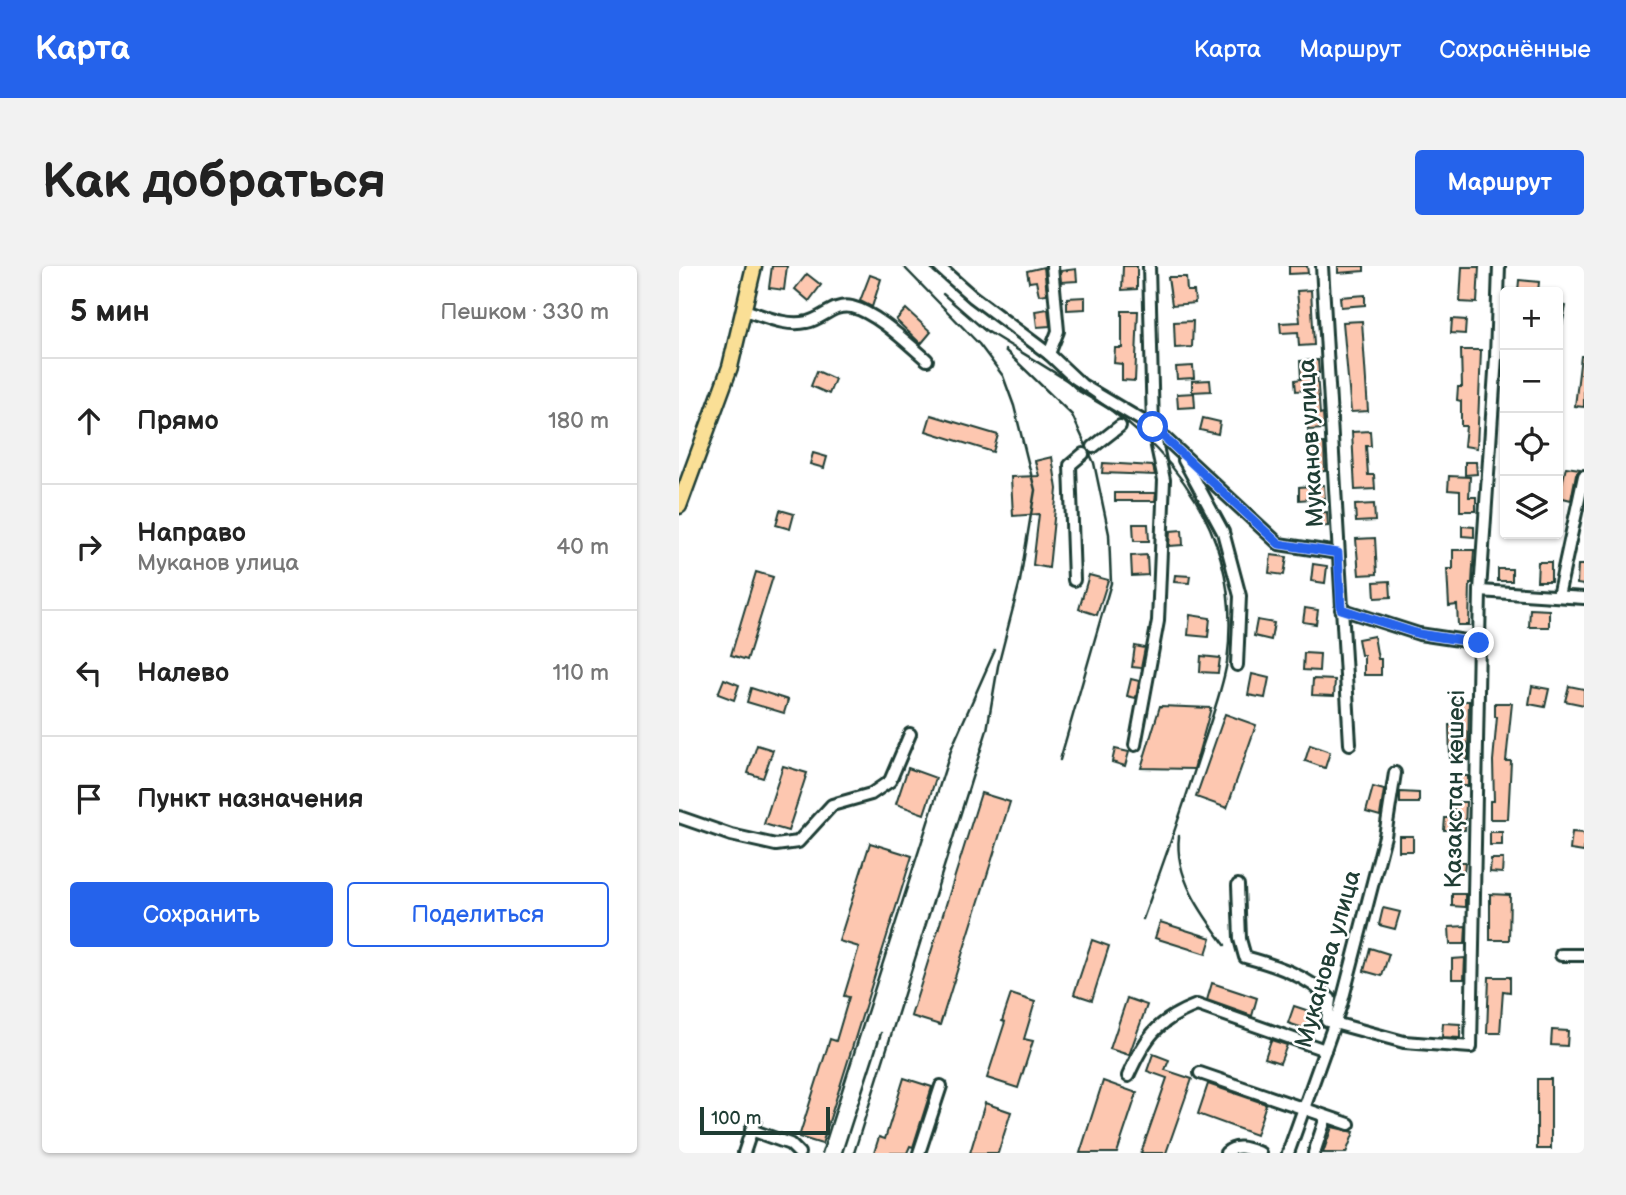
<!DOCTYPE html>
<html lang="ru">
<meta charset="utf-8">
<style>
:root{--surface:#fff;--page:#f2f2f2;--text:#222;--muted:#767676;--line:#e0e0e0;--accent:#2563eb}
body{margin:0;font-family:"Balsamiq Sans",sans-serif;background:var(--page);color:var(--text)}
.controls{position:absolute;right:21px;top:21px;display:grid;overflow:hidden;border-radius:7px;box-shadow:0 2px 5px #0004}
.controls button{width:63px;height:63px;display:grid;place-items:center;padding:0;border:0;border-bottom:2px solid var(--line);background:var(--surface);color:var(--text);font:35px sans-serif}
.scale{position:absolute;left:21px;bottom:18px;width:130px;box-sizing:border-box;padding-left:7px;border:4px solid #1f3d34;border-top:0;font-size:19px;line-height:24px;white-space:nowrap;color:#1f3d34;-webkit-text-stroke:5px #fff;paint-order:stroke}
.stop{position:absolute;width:21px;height:21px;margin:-16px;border:5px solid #2563eb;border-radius:50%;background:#fff}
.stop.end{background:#2563eb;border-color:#fff;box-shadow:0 2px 7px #0008}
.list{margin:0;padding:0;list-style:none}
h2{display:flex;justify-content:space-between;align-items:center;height:91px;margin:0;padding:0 28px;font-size:30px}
h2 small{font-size:23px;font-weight:400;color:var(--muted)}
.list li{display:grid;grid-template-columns:46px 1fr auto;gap:21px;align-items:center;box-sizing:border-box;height:126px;padding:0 28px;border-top:2px solid var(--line)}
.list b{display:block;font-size:26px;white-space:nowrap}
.list p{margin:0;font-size:23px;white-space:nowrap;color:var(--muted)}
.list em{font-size:23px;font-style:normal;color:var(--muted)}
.actions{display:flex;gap:14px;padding:21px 28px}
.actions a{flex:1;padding:16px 0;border:2px solid var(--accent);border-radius:7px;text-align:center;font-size:24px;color:var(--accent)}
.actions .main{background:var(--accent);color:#fff}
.icon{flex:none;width:38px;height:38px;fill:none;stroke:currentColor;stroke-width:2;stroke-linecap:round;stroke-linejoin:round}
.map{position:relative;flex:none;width:905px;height:887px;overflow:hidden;border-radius:7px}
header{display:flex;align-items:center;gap:42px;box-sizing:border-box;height:98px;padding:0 35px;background:var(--accent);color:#fff}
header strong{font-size:33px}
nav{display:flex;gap:38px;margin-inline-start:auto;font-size:24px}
.intro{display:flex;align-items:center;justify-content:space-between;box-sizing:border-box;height:168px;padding:0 42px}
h1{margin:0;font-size:49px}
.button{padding:18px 32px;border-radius:7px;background:var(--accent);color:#fff;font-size:24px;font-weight:700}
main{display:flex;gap:42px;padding:0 42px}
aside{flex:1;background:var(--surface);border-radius:7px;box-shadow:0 2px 5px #0004}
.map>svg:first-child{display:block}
</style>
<header>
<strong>Карта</strong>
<nav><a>Карта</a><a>Маршрут</a><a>Сохранённые</a></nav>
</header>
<div class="intro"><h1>Как добраться</h1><a class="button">Маршрут</a></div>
<main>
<aside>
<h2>5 мин<small>Пешком · 330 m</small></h2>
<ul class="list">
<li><svg class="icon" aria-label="ahead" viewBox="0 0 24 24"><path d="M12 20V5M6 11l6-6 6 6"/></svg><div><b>Прямо</b></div><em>180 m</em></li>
<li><svg class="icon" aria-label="right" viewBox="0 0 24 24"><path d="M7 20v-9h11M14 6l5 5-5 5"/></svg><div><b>Направо</b><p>Муканов улица</p></div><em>40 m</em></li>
<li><svg class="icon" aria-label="left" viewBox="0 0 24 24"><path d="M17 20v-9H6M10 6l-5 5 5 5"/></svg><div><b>Налево</b></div><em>110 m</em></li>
<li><svg class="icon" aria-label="arrive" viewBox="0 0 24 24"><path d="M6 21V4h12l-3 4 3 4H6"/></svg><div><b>Пункт назначения</b></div></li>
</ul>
<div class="actions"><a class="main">Сохранить</a><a>Поделиться</a></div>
</aside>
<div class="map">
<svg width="905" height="887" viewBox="0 0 905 887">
<rect width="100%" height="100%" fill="#fff"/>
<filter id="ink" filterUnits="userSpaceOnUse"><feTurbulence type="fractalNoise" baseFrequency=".0143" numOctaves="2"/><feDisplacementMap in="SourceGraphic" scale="14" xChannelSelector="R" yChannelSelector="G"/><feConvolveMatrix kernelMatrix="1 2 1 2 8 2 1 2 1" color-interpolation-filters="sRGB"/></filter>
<g filter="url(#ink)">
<g fill="#fdc7b0" stroke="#1f3d34" stroke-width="2">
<polygon points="93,0 108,0 105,24 90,22"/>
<polygon points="444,0 458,0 458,23 443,24"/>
<polygon points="610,0 628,0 629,7 610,8"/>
<polygon points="659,0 685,0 685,5 659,7"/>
<polygon points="365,1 368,28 360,29 357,15 350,16 348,5"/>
<polygon points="783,1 800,1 798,37 781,36"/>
<polygon points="397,3 398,15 382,16 381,5"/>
<polygon points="128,8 142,19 130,35 116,23"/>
<polygon points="191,9 202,13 193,41 181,35"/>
<polygon points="489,11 507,11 508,25 515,25 516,37 493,39"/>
<polygon points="840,14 860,16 859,26 839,26"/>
<polygon points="632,24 635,79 620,80 619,66 602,67 601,57 621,56 618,25"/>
<polygon points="686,29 686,39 662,41 661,31"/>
<polygon points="406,31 406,43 388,44 388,32"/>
<polygon points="879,39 887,40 882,64 879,64"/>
<polygon points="227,43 252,66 242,78 217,54"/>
<polygon points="369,43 371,60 358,61 356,45"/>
<polygon points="443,45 459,45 456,115 443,114 443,98 435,97 436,82 443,82"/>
<polygon points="773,53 787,54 786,68 772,67"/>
<polygon points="514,55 513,81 496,82 495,56"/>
<polygon points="683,55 689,145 672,146 664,56"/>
<polygon points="782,84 802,84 798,182 785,180 787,160 782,160 782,135 778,134 779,121 783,121"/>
<polygon points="902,90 905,90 905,141 896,140"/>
<polygon points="639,94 640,107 638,107 641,148 644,147 645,163 629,164 626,124 617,125 616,114 622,113 621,95"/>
<polygon points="514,100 515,112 498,113 497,101"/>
<polygon points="138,105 156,113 150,128 132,120"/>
<polygon points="531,114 532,125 513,126 513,115"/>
<polygon points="515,127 516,141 499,142 498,128"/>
<polygon points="252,149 319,169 314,186 247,165"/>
<polygon points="524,152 541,156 539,168 521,164"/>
<polygon points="691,165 692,180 687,180 689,209 695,209 696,223 676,224 673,166"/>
<polygon points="645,177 646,205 634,206 629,178"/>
<polygon points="134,187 148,191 145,202 131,198"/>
<polygon points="373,191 378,223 370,302 354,299 360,248 334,250 332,211 360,210 356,195"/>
<polygon points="786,196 797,196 798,208 786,209"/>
<polygon points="424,197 474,200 476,209 423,207"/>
<polygon points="887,201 901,203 897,208 892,234 880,231"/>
<polygon points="770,210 791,211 790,231 797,231 797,245 781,245 781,225 769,224"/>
<polygon points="645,219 646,232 620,234 620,221"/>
<polygon points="436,227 477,227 476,235 436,235"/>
<polygon points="695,238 696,255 677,256 676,239"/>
<polygon points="101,244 115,248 111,263 97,259"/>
<polygon points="648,246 649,260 634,261 633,247"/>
<polygon points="454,258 469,258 470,275 455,275"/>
<polygon points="783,260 795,261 795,271 783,270"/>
<polygon points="503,264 504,279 490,280 491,265"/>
<polygon points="696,272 698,308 680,309 677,273"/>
<polygon points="774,284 795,284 793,317 791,317 790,359 779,359 778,339 770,340 768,303 774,303"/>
<polygon points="468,289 469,309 453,310 452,290"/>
<polygon points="592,289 608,291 605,309 590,307"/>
<polygon points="859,296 872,296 872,315 858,315"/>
<polygon points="634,298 648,300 646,317 632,315"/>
<polygon points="899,299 905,299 905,319 898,318"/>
<rect x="819" y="303" width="14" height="12"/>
<polygon points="77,306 94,311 68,394 52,389"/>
<polygon points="410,309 429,314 418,349 400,343"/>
<polygon points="496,309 511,310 510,317 495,316"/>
<polygon points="711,315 712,331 696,332 695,316"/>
<polygon points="626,342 639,344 637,358 624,356"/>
<polygon points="851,343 870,344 870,361 850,361"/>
<polygon points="511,349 531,352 529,371 509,369"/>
<polygon points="578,354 595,357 592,374 575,370"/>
<polygon points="695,370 699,393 702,393 702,409 685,409 685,389 682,389 679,373"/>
<polygon points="456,380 466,382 462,402 453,401"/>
<polygon points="625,387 641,388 640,405 624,404"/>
<polygon points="522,390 541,392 539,407 521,406"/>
<polygon points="573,408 590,412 586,432 569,429"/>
<polygon points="45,413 60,419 55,434 39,428"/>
<polygon points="452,413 460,415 457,432 448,430"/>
<polygon points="634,413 656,414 655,430 633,429"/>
<polygon points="853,420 870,423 866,441 850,438"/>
<polygon points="890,420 905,423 905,439 886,435"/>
<polygon points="72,422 109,434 105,447 68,436"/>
<polygon points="775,435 790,435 789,494 771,493 770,459 775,459"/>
<polygon points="816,437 833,437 827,495 832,495 829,553 811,553 811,535 815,535 814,495 818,451 816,451"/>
<polygon points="481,440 532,442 515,503 462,502"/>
<polygon points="546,448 577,459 548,542 517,531"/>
<polygon points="78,479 94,484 84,512 69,507"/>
<polygon points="631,479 651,486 646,502 626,495"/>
<polygon points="436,483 450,486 446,500 433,496"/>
<polygon points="104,500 128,507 109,565 85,558"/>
<polygon points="229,502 257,512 245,548 217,538"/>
<rect x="779" y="510" width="10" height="10"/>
<polygon points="694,521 705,524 701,550 687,546"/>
<polygon points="721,526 740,527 740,537 721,537"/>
<polygon points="302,527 331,536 261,759 232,750"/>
<polygon points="775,536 787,536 786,564 765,564 766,552 775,552"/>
<rect x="811" y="566" width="12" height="13"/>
<polygon points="893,566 905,567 905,586 891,584"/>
<rect x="720" y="570" width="14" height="15"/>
<polygon points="191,577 233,590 143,878 120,871 151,773 157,775 170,731 165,730 180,681 160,675"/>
<polygon points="812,593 824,593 823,607 811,606"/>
<polygon points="776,596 786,596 785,606 776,606"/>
<polygon points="773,628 786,628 786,641 773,640"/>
<polygon points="811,628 831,629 830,674 811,674"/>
<polygon points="704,642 721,646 716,663 700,659"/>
<polygon points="481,656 532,672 527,688 476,672"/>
<polygon points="787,660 786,678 771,678 770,661"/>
<polygon points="413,674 430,680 413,734 395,728"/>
<polygon points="691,682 710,688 703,710 685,705"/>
<polygon points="786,692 785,713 773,713 773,693"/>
<polygon points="810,711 831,711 831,726 824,725 821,767 808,767"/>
<polygon points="533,717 578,732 573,750 528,734"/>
<polygon points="332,728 356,736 345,773 354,775 339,822 308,812 326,756 323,755"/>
<polygon points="448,732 468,739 450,789 431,783"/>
<polygon points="615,740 636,747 630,764 609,757"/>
<polygon points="764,757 781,758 781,772 763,771"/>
<polygon points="873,764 889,765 888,780 872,779"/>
<polygon points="592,774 608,779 601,797 586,792"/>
<polygon points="474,788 490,794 486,804 513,813 487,887 462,887 488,812 468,805"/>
<polygon points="225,812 253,821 234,881 231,880 228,887 195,887 200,871 206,873"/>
<rect x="858" y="813" width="14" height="70"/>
<polygon points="424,815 458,827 438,887 401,887"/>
<polygon points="529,818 587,838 577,869 519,848"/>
<polygon points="306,837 332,846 319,887 291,887"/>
<polygon points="653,861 675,866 667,887 644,887"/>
</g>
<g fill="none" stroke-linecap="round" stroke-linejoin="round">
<defs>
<g id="minor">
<polyline points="259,0 294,31 370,88 379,65 373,0"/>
<polyline points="643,0 671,478"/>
<path d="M 65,44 C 85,50 107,61 128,56 C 144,53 154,37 173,41 C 198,47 228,77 248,94"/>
<polyline points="370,88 403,119 474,161 600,278 659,287"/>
<polyline points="414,181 441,160"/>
<polyline points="505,194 544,266 561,330 558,399"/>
<polyline points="395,314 391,199 404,188"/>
<polyline points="801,325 905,332"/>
<polyline points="879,330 905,210"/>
<polyline points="662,343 740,368 800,377"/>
<polyline points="456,479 479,355 485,214 474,161 470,0"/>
<polyline points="0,551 52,569 97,579 119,576 153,539 192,528 211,515 231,468"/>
<path d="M 559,619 L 561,673 L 566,691 C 596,699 629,710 651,733 L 648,755 L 725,776 L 792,781 L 801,325 L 817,91 L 820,0"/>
<polyline points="882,689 905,689"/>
<polyline points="521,807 670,858"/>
<path d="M 449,810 C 466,772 478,754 518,739 L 646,784"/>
<polyline points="72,864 111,878 120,887"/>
<polyline points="65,887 76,854"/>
<polyline points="240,887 262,820"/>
<path d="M 547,887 C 558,877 569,883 581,887"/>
<polyline points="609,887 662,739 706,570 716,507"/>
<polyline points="635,887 647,851"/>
</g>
<polyline id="major" points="0,240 51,101 75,0"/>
</defs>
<use href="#minor" stroke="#1f3d34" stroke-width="16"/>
<use href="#major" stroke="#1f3d34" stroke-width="19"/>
<use href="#minor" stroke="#fff" stroke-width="10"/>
<use href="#major" stroke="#fadf96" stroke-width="14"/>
<g stroke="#1f3d34" stroke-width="2.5">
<polyline points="264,28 309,67"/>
<path d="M 303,62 C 360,98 430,135 477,183 C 534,242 559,313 548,396 C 543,427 527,467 518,497 C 501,550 483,601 464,653"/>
<polyline points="326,84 393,149 415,197 430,268 432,317 381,494"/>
<path d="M 500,570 C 495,610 523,648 546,679"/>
<polyline points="143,887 273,481 316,384"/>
<polyline points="163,887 202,767"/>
<polyline points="175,887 308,464 319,400 341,315 356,224 335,140 324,110 300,78 224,0"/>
</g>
</g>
</g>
<g fill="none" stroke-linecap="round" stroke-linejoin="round" filter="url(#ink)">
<polyline stroke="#2563eb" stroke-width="9" points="474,161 600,278 659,287 662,343 740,368 800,377"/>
</g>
<g text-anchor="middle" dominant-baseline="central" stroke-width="5" stroke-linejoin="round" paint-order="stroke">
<g font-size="24" fill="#1f3d34" stroke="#fff">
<text transform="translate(632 177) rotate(-93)">Муканов улица</text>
<text transform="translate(776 523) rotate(-89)">Қазақстан көшесі</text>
<text transform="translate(649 693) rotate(-74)">Муканова улица</text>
</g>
</g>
</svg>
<div class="controls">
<button>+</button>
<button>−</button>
<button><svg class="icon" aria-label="locate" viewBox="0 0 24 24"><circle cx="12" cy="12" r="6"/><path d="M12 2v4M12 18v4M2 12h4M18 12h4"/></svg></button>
<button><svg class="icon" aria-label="layers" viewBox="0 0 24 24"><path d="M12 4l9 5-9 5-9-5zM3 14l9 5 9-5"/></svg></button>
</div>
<div class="scale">100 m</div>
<div class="stop" style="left:474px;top:161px"></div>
<div class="stop end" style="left:800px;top:377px"></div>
</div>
</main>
